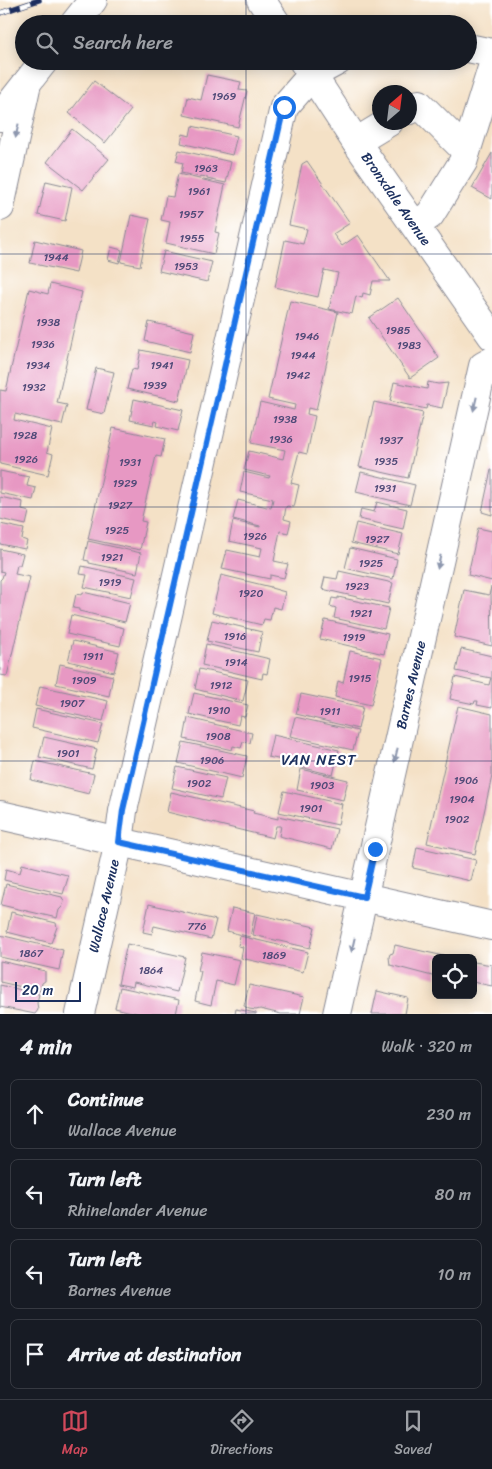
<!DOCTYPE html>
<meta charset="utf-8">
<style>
:root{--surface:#171b24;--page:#242831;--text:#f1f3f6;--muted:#9ea1a6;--line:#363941;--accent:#d1495b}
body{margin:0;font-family:Sriracha,sans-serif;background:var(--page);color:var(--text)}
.controls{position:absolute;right:15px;bottom:15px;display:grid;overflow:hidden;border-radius:8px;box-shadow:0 2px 12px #0003}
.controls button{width:45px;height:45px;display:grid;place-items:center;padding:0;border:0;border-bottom:1px solid var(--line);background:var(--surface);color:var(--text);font:25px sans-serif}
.compass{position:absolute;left:372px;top:85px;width:45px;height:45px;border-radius:50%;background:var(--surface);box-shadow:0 2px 12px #0003;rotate:28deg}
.scale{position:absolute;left:15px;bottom:12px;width:66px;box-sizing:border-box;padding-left:5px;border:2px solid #1b2f5e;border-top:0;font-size:14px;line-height:18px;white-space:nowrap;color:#1b2f5e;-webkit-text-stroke:4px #fff;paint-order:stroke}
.stop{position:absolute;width:15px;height:15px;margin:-11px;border:4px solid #1a73e8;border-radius:50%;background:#fff}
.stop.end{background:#1a73e8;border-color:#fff;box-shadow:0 1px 5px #0008}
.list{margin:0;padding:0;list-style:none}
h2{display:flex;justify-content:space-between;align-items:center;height:65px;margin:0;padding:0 20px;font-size:21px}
h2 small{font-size:16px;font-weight:400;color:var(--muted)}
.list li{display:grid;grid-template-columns:32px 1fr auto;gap:15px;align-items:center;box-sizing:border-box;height:70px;margin:0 10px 10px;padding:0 10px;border:1px solid var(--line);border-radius:8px}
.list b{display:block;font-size:19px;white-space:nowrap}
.list p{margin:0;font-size:16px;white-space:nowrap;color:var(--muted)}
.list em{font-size:16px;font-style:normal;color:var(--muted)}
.icon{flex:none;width:28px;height:28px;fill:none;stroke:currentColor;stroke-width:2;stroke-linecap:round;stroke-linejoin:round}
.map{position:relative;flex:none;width:492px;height:1014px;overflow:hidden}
.search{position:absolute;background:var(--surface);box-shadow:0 2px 12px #0003;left:15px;right:15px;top:15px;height:55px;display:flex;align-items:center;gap:12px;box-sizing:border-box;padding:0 18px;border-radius:28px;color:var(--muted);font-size:19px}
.sheet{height:385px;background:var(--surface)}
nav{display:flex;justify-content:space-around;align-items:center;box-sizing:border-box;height:70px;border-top:1px solid var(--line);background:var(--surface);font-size:14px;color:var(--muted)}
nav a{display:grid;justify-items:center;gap:2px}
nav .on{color:var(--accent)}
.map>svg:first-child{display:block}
</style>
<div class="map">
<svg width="492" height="1014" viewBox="0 0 492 1014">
<rect width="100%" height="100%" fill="#fff"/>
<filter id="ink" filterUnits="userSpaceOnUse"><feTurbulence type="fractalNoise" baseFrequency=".02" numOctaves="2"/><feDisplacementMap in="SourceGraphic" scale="10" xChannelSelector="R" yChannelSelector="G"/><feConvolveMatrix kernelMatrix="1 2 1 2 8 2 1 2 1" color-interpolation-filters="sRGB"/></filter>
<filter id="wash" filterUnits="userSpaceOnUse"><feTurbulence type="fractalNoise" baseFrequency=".0096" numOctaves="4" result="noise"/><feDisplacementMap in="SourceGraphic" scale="20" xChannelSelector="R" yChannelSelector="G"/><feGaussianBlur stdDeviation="1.12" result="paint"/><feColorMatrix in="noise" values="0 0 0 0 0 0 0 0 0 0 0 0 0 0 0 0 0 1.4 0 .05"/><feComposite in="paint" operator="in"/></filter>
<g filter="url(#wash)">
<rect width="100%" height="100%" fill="#f4e1c6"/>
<g id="blocks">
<g fill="#e798c3">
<polygon points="207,75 241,82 239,90 247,91 238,127 184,115 188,97 201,100"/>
<polygon points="94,81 131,110 105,143 69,113"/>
<polygon points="192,126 237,136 232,155 181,143 183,134 190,136"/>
<polygon points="72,129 109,159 83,190 47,162"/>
<polygon points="179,150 231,162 226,183 207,179 207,177 200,176 200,177 181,173 183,163 176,161"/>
<polygon points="492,153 492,199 472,188"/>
<polygon points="307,161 350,223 333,234 342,246 358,235 390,281 373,281 370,295 363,293 362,298 356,296 352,314 329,309 338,273 324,270 318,297 275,287 285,240 303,244 307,229 289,225 302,164"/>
<polygon points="178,174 225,185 215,232 219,233 214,254 166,243 170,222 161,220 166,196 173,197"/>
<polygon points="46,181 72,187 65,221 38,215"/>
<polygon points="131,215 150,219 140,266 121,262"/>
<polygon points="35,240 81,251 76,273 30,263"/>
<polygon points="111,247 122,250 119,263 108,260"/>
<polygon points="164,251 212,262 207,282 159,271"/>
<polygon points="50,284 82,292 57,403 67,405 62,425 15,414 14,420 52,429 47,452 53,454 48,475 0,464 0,390 6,391 29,289 48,294"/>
<polygon points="398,298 439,358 410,378 369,318"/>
<polygon points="290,301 338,312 316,410 308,408 307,414 315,416 307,454 299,452 291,483 299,485 294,507 287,506 286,507 284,519 291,521 288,533 280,531 274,561 288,564 284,578 270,575 270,579 222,569 227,550 260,557 262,548 229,541 233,521 260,527 260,526 233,519 238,500 271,508 273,499 240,492 244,472 269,478 270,476 244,470 249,451 283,459 285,450 251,443 260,402 294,410 295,405 268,399"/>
<polygon points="149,322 194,332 190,352 145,341"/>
<polygon points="141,350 188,360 179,401 127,389 132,369 137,370"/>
<polygon points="96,368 114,372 104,414 86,410"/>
<polygon points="394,382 427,389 428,382 438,384 448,383 442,408 427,405 426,409 390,401"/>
<polygon points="134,399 183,410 178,431 157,426 158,422 155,421 154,425 130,420"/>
<polygon points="374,402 423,413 408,478 359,467"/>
<polygon points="113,428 165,439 161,457 156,456 141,521 146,522 140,550 88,539"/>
<polygon points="491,470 492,470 492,515 482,512"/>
<polygon points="0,471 29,477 27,486 36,488 33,500 0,493"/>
<polygon points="361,472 415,485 410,505 356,492"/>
<polygon points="0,497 23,502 22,510 29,512 26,525 0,519"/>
<polygon points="377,502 407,509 403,529 359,519 361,509 374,512"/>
<polygon points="356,523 403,534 398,554 351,543"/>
<polygon points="0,524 24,529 22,539 27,541 25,549 0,544"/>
<polygon points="478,528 492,531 492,581 468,575"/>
<polygon points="88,541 141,553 137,573 89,563 89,561 84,560"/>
<polygon points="350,548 397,559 393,579 345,568"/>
<polygon points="0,549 23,554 20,565 17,565 15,574 30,577 7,676 0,675 0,580 2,578 4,572 0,571"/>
<polygon points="82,566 136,578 131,597 84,587 87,575 80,574"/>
<polygon points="339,571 393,583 388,604 322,589 325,577 337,579"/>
<polygon points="221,575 271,587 271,588 285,592 281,609 273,607 270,620 264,619 262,625 212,613"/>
<polygon points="491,587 492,646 454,637 464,590 489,595"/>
<polygon points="83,592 130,603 125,622 79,611 79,609 73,608 76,594 82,595"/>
<polygon points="338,597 389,608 384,629 334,618 336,608 330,606 332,598 338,599"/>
<polygon points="71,615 124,628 120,646 67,634"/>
<polygon points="212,620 262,632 258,652 207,641"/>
<polygon points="325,620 388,634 384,654 320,639"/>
<polygon points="73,641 119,652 114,672 68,661"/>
<polygon points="206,644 270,659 267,674 263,673 262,679 202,665"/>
<polygon points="461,649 492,656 492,708 477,705 478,701 475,701 474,704 450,699 455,677 489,685 490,681 491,678 456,671"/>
<polygon points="350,651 382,658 371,705 335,697 338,681 343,683"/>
<polygon points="60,664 113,676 109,696 56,684"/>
<polygon points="199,669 248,680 243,701 195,689"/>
<polygon points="40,686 108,701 103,721 35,706"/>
<polygon points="194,693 248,705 245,717 240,716 238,725 189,714"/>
<polygon points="301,694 363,707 358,729 296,714"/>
<polygon points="458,706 492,714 492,776 475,854 427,843"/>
<polygon points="36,709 103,724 98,743 32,728"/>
<polygon points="295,717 358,731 353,750 290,736"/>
<polygon points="188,718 252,733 250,743 243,742 241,748 233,746 232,750 184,739"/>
<polygon points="273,735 339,750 333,775 292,765 292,762 268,757"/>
<polygon points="44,737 97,749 92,769 39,757"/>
<polygon points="183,742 247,756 242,778 178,763"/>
<polygon points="35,761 94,774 89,794 31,780"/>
<polygon points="177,767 226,778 221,799 172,788"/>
<polygon points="301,769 348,780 343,800 297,790"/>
<polygon points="284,791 342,804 338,825 279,812"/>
<polygon points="171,792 254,811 253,813 278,819 278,816 337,829 332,849 279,836 281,826 276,826 273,838 167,812"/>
<polygon points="417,847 476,860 471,881 413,868"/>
<polygon points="22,864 67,875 68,878 63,894 4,880 6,869 20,873"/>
<polygon points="6,884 62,897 64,902 62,907 59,910 57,918 1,905"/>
<polygon points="149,904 216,920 211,939 154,926 152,934 143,932"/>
<polygon points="232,908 255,913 250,937 227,931"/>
<polygon points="11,912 56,923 57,927 51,943 7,932"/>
<polygon points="257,914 315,927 310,948 253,935"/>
<polygon points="0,935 63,950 59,970 0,957"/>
<polygon points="240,936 308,952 303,972 241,958 243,947 238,946"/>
<polygon points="127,944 185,957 177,992 134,982 133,987 118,984"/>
<polygon points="395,945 444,956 443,958 436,958 436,977 390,965 389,957 390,954 393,953"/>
<polygon points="202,952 240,960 234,985 216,981 211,1005 195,1001 201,971 198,971"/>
<polygon points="0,961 45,971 45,981 42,983 40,991 0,982"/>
<polygon points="474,962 492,965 492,986 473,982"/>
<polygon points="0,985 39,994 37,1003 38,1010 35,1014 0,1007"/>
<polygon points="249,985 304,997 300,1014 281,1014 260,1009 256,1010 249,1009 244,1006"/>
<polygon points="120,987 179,1000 176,1014 140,1014 115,1008"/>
<polygon points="377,991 408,998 405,1014 372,1014"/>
<polygon points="236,1009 256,1013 256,1014 235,1014"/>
</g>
</g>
</g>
<g filter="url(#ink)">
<use href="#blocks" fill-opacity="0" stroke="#888892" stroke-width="1"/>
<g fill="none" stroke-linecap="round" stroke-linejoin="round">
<defs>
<g id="minor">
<polyline points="261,0 277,24"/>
<polyline points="74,24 93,0"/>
<polyline points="468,48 492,53"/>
<polyline points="303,61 356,142 492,336"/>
<polyline points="410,110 419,104 466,151"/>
<polyline points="0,117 44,61"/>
<polyline points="356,142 389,122"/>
<polyline points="0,207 27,83"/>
<polyline points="415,225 430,215 463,162 492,68"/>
<polyline points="0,815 492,926"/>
<polyline points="80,1014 119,842 123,811 284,107 312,75 338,61"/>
<polyline points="337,1014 483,366 492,361"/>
</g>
</defs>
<use href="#minor" stroke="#888892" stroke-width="30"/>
<use href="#minor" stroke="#fff" stroke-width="28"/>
<defs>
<polyline id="rail" points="0,13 39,0"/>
</defs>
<use href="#rail" stroke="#1b2f5e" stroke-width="5.5"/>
<use href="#rail" stroke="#fff" stroke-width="4" stroke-dasharray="11" stroke-linecap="butt"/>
</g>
<defs><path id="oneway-solid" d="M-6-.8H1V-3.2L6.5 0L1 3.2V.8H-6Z" transform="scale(1.25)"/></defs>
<g fill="#8d97ae">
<use href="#oneway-solid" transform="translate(17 131) rotate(102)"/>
<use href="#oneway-solid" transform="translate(475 404) rotate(103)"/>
<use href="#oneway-solid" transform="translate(439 562) rotate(103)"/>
<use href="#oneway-solid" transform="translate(396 755) rotate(103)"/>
<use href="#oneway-solid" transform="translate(353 945) rotate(103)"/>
</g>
</g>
<g fill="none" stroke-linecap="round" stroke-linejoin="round" filter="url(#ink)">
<polyline stroke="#1a73e8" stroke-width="6" points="284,107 123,810 119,842 364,897 375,849"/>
</g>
<path fill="none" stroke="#1b2f5e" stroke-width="1" stroke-opacity="0.55" d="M 246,0 L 246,24M 246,61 L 246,1014M 0,254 L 492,254M 0,507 L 492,507M 0,761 L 492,761"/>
<g text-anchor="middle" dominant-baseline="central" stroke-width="4.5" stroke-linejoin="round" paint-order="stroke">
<g font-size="11" fill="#4e4977">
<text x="224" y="96">1969</text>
<text x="206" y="168">1963</text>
<text x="199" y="191">1961</text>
<text x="191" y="214">1957</text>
<text x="192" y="238">1955</text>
<text x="56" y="257">1944</text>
<text x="186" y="266">1953</text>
<text x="48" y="322">1938</text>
<text x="398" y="330">1985</text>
<text x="307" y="336">1946</text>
<text x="43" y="344">1936</text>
<text x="409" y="345">1983</text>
<text x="303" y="355">1944</text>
<text x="38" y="365">1934</text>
<text x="162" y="365">1941</text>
<text x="298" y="375">1942</text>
<text x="155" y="385">1939</text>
<text x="34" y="387">1932</text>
<text x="285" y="419">1938</text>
<text x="25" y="435">1928</text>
<text x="281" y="439">1936</text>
<text x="391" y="440">1937</text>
<text x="26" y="459">1926</text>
<text x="386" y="461">1935</text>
<text x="130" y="462">1931</text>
<text x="125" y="483">1929</text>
<text x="385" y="488">1931</text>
<text x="120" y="505">1927</text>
<text x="117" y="530">1925</text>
<text x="255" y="536">1926</text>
<text x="377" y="539">1927</text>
<text x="112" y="557">1921</text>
<text x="371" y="563">1925</text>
<text x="110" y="582">1919</text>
<text x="357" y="586">1923</text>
<text x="251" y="593">1920</text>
<text x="361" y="613">1921</text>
<text x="235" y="636">1916</text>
<text x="354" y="637">1919</text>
<text x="93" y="656">1911</text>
<text x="236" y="662">1914</text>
<text x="360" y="678">1915</text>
<text x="84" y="680">1909</text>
<text x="221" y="685">1912</text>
<text x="72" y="703">1907</text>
<text x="219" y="710">1910</text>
<text x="330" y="711">1911</text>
<text x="218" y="736">1908</text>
<text x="68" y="753">1901</text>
<text x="212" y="760">1906</text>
<text x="466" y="780">1906</text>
<text x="199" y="783">1902</text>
<text x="322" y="785">1903</text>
<text x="462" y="799">1904</text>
<text x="311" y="808">1901</text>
<text x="457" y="819">1902</text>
<text x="197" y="926">776</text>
<text x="31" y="953">1867</text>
<text x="274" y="955">1869</text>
<text x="151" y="970">1864</text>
</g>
<g font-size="14" fill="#1b2f5e" stroke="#fff">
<text transform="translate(396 199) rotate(55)">Bronxdale Avenue</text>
<text transform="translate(411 685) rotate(-77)">Barnes Avenue</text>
<text transform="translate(104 906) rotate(-77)">Wallace Avenue</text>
</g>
<g font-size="15" letter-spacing="1" fill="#1b2f5e" stroke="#fff">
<text x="319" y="760">VAN NEST</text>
</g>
</g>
</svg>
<div class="controls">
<button><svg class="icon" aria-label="locate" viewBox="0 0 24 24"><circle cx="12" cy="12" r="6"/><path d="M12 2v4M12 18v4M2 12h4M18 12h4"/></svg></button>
</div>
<svg class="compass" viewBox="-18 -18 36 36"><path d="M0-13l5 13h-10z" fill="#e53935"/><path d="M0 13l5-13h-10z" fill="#9ea1a6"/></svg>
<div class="scale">20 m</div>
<div class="stop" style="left:284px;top:107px"></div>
<div class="stop end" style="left:375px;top:849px"></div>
<div class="search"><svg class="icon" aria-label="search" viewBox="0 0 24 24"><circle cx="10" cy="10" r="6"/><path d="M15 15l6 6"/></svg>Search here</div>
</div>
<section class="sheet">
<h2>4 min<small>Walk · 320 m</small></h2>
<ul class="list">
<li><svg class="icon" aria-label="ahead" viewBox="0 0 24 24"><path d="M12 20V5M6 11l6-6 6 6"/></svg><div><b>Continue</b><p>Wallace Avenue</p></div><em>230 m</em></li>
<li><svg class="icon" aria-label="left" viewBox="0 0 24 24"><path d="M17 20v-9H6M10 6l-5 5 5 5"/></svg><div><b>Turn left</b><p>Rhinelander Avenue</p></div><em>80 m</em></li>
<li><svg class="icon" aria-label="left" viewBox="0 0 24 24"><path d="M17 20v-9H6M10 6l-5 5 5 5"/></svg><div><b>Turn left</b><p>Barnes Avenue</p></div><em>10 m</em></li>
<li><svg class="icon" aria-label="arrive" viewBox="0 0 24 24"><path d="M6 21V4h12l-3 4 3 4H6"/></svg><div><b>Arrive at destination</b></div></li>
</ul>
</section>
<nav>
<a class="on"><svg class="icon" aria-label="map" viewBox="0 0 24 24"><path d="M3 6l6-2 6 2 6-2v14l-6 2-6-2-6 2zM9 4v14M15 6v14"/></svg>Map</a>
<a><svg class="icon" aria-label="directions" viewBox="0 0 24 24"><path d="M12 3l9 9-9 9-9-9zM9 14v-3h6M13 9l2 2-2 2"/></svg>Directions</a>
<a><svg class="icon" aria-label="saved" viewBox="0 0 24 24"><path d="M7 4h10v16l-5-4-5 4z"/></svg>Saved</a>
</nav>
